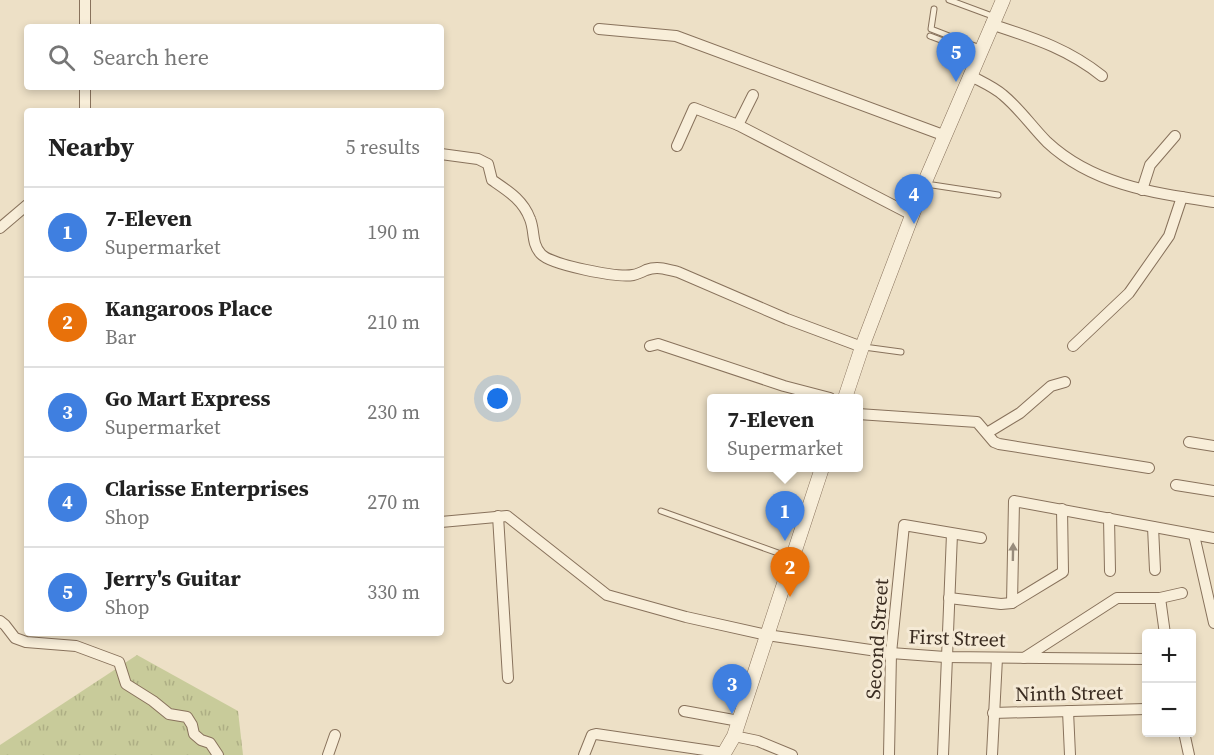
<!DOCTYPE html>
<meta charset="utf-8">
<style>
:root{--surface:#fff;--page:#f2f2f2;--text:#222;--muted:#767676;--line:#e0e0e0;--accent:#962d33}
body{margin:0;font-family:"Source Serif 4",serif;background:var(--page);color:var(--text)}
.controls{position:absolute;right:18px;bottom:18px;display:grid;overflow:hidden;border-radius:6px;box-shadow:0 3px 9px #0003}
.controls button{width:54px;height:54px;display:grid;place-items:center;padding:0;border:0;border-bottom:2px solid var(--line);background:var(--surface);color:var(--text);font:30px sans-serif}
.you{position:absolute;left:498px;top:399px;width:21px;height:21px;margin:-15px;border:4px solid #fff;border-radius:50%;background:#1a73e8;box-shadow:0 0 0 9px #1a73e833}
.badge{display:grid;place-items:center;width:39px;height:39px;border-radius:50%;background:var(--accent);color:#fff;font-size:20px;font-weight:700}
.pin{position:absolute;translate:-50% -50px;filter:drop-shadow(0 2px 3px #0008)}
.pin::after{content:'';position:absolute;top:32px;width:21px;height:18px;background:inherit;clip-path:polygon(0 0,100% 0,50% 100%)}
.popup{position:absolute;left:707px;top:394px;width:156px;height:78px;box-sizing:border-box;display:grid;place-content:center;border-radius:6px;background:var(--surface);filter:drop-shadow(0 2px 4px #0005);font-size:20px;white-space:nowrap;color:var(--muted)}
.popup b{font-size:22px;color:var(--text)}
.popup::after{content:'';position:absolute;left:50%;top:100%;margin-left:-12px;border:12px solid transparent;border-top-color:var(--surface)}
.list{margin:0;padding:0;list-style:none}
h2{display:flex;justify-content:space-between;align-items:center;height:78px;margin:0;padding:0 24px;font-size:26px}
h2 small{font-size:20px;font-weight:400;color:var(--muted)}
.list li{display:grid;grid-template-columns:39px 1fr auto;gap:18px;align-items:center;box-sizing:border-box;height:90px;padding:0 24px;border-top:2px solid var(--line)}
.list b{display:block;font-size:22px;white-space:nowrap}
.list p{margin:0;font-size:20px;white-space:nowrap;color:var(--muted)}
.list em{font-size:20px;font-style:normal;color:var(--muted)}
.icon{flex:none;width:33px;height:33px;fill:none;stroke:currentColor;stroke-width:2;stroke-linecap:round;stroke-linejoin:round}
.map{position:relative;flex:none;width:1214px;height:755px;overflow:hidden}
.search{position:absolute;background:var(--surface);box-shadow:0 3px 9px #0003;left:24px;top:24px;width:420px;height:66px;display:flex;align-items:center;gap:15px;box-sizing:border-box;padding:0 21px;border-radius:6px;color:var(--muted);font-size:22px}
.panel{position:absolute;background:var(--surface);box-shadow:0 3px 9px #0003;left:24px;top:108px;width:420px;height:528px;border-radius:6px}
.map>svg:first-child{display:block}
</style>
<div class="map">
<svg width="1214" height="755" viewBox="0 0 1214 755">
<defs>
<pattern id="grass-tufts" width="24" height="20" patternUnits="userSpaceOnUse" patternTransform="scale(1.5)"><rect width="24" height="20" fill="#c8cb9a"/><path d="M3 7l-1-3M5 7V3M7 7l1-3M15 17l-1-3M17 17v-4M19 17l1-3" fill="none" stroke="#adae84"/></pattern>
</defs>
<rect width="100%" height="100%" fill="#ede0c6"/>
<polygon fill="url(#grass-tufts)" points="137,655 238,711 243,755 0,755 0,745"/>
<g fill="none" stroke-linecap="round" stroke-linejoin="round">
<defs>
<g id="service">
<polyline points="949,0 995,17"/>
<polyline points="934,9 931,29 980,48"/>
<polyline points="930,36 978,54"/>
<polyline points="926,184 998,195"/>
<polyline points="864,347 901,352"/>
<polyline points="661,511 792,558"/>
</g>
<g id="minor">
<polyline points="85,0 85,27"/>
<path d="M 991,24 C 1033,38 1067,48 1102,76"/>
<polyline points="599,29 676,36 943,135"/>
<path d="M 971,76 C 982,82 994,87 1003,95 C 1020,109 1032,127 1047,142 C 1093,185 1154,193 1214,202"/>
<polyline points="85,111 85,87"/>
<polyline points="738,125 753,95"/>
<polyline points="677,146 694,108 738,125 912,215"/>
<path d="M 441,154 L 478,159 L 488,164 L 492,180 C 508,191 523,200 530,219 C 535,231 531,243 541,254 C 551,265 618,278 633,275 C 638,274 642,272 646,270 C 657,266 666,269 678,272 L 787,319 L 862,347"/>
<polyline points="1142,190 1150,165 1175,136"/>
<polyline points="0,228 27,205"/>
<polyline points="650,346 658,344 784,386 830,398"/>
<polyline points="1073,346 1129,293 1169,236 1182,197"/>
<polyline points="858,414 977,422 994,442 999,444 1149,468"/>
<polyline points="987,433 1020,413 1051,386 1065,382"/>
<polyline points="1189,442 1214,446"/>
<polyline points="1176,485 1214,491"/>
<polyline points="498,516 508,678"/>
<polyline points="1109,518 1110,571"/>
<polyline points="441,522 507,516 607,595 686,617 767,635 891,653 945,657 1146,659"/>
<polyline points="1153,527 1155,570"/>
<polyline points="1194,535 1214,623"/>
<polyline points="949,598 1001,604 1012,603 1063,572 1062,509"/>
<polyline points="1160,598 1165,634"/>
<polyline points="1012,603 1014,501 1214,538"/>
<polyline points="0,621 5,625 15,638 26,642 76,646 119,662 126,684 153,701 169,714 187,717 192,725 194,734 201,740 210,743 218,755"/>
<polyline points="1024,658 1117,598 1160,598 1182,593"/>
<polyline points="684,711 739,721"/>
<polyline points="1068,711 1070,755"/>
<polyline points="993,713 1146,709"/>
<polyline points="1184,732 1189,755"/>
<polyline points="734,736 758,741 792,755"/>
<polyline points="328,755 335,735"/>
<polyline points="584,755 592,735 596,734 725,753"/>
<polyline points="889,755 891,653 904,525 981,538"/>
<polyline points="943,755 952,534"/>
<polyline points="992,755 997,658"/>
</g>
<g id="tertiary">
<polyline points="845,398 862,347 924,184 1003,0"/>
<polyline points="723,755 734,736 822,468"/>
</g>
</defs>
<use href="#service" stroke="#88725c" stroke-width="7"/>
<use href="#minor" stroke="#88725c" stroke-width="12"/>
<use href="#tertiary" stroke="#88725c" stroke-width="15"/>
<use href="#service" stroke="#f8eed9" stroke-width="5"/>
<use href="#minor" stroke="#f8eed9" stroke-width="10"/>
<use href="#tertiary" stroke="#f8eed9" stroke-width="14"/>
</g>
<defs><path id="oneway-solid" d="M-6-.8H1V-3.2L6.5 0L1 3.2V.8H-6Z" transform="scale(1.5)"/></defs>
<use fill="#988c7c" href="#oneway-solid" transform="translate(1013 552) rotate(-89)"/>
<g text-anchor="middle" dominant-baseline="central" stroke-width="6" stroke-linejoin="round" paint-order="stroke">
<g font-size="20" fill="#392b20" stroke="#f5ead6">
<text transform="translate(957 638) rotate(2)">First Street</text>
<text transform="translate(877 639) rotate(-86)">Second Street</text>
<text transform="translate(1069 693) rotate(-1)">Ninth Street</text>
</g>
</g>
</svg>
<div class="controls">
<button>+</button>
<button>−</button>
</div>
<div class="you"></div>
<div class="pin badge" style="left:785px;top:541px;background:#3f7fe0">1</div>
<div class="popup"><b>7-Eleven</b>Supermarket</div>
<div class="pin badge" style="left:790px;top:597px;background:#e8710a">2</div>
<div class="pin badge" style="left:732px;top:714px;background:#3f7fe0">3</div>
<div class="pin badge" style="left:914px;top:224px;background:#3f7fe0">4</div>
<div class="pin badge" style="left:956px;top:82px;background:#3f7fe0">5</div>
<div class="search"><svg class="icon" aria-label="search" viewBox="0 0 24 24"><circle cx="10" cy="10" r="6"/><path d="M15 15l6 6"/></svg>Search here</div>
<section class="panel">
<h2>Nearby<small>5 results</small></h2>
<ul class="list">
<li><span class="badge" style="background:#3f7fe0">1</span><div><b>7-Eleven</b><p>Supermarket</p></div><em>190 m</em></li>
<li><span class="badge" style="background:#e8710a">2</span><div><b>Kangaroos Place</b><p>Bar</p></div><em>210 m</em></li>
<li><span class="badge" style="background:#3f7fe0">3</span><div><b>Go Mart Express</b><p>Supermarket</p></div><em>230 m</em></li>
<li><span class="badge" style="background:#3f7fe0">4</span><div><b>Clarisse Enterprises</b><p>Shop</p></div><em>270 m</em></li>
<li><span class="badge" style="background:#3f7fe0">5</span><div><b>Jerry's Guitar</b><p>Shop</p></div><em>330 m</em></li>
</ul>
</section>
</div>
